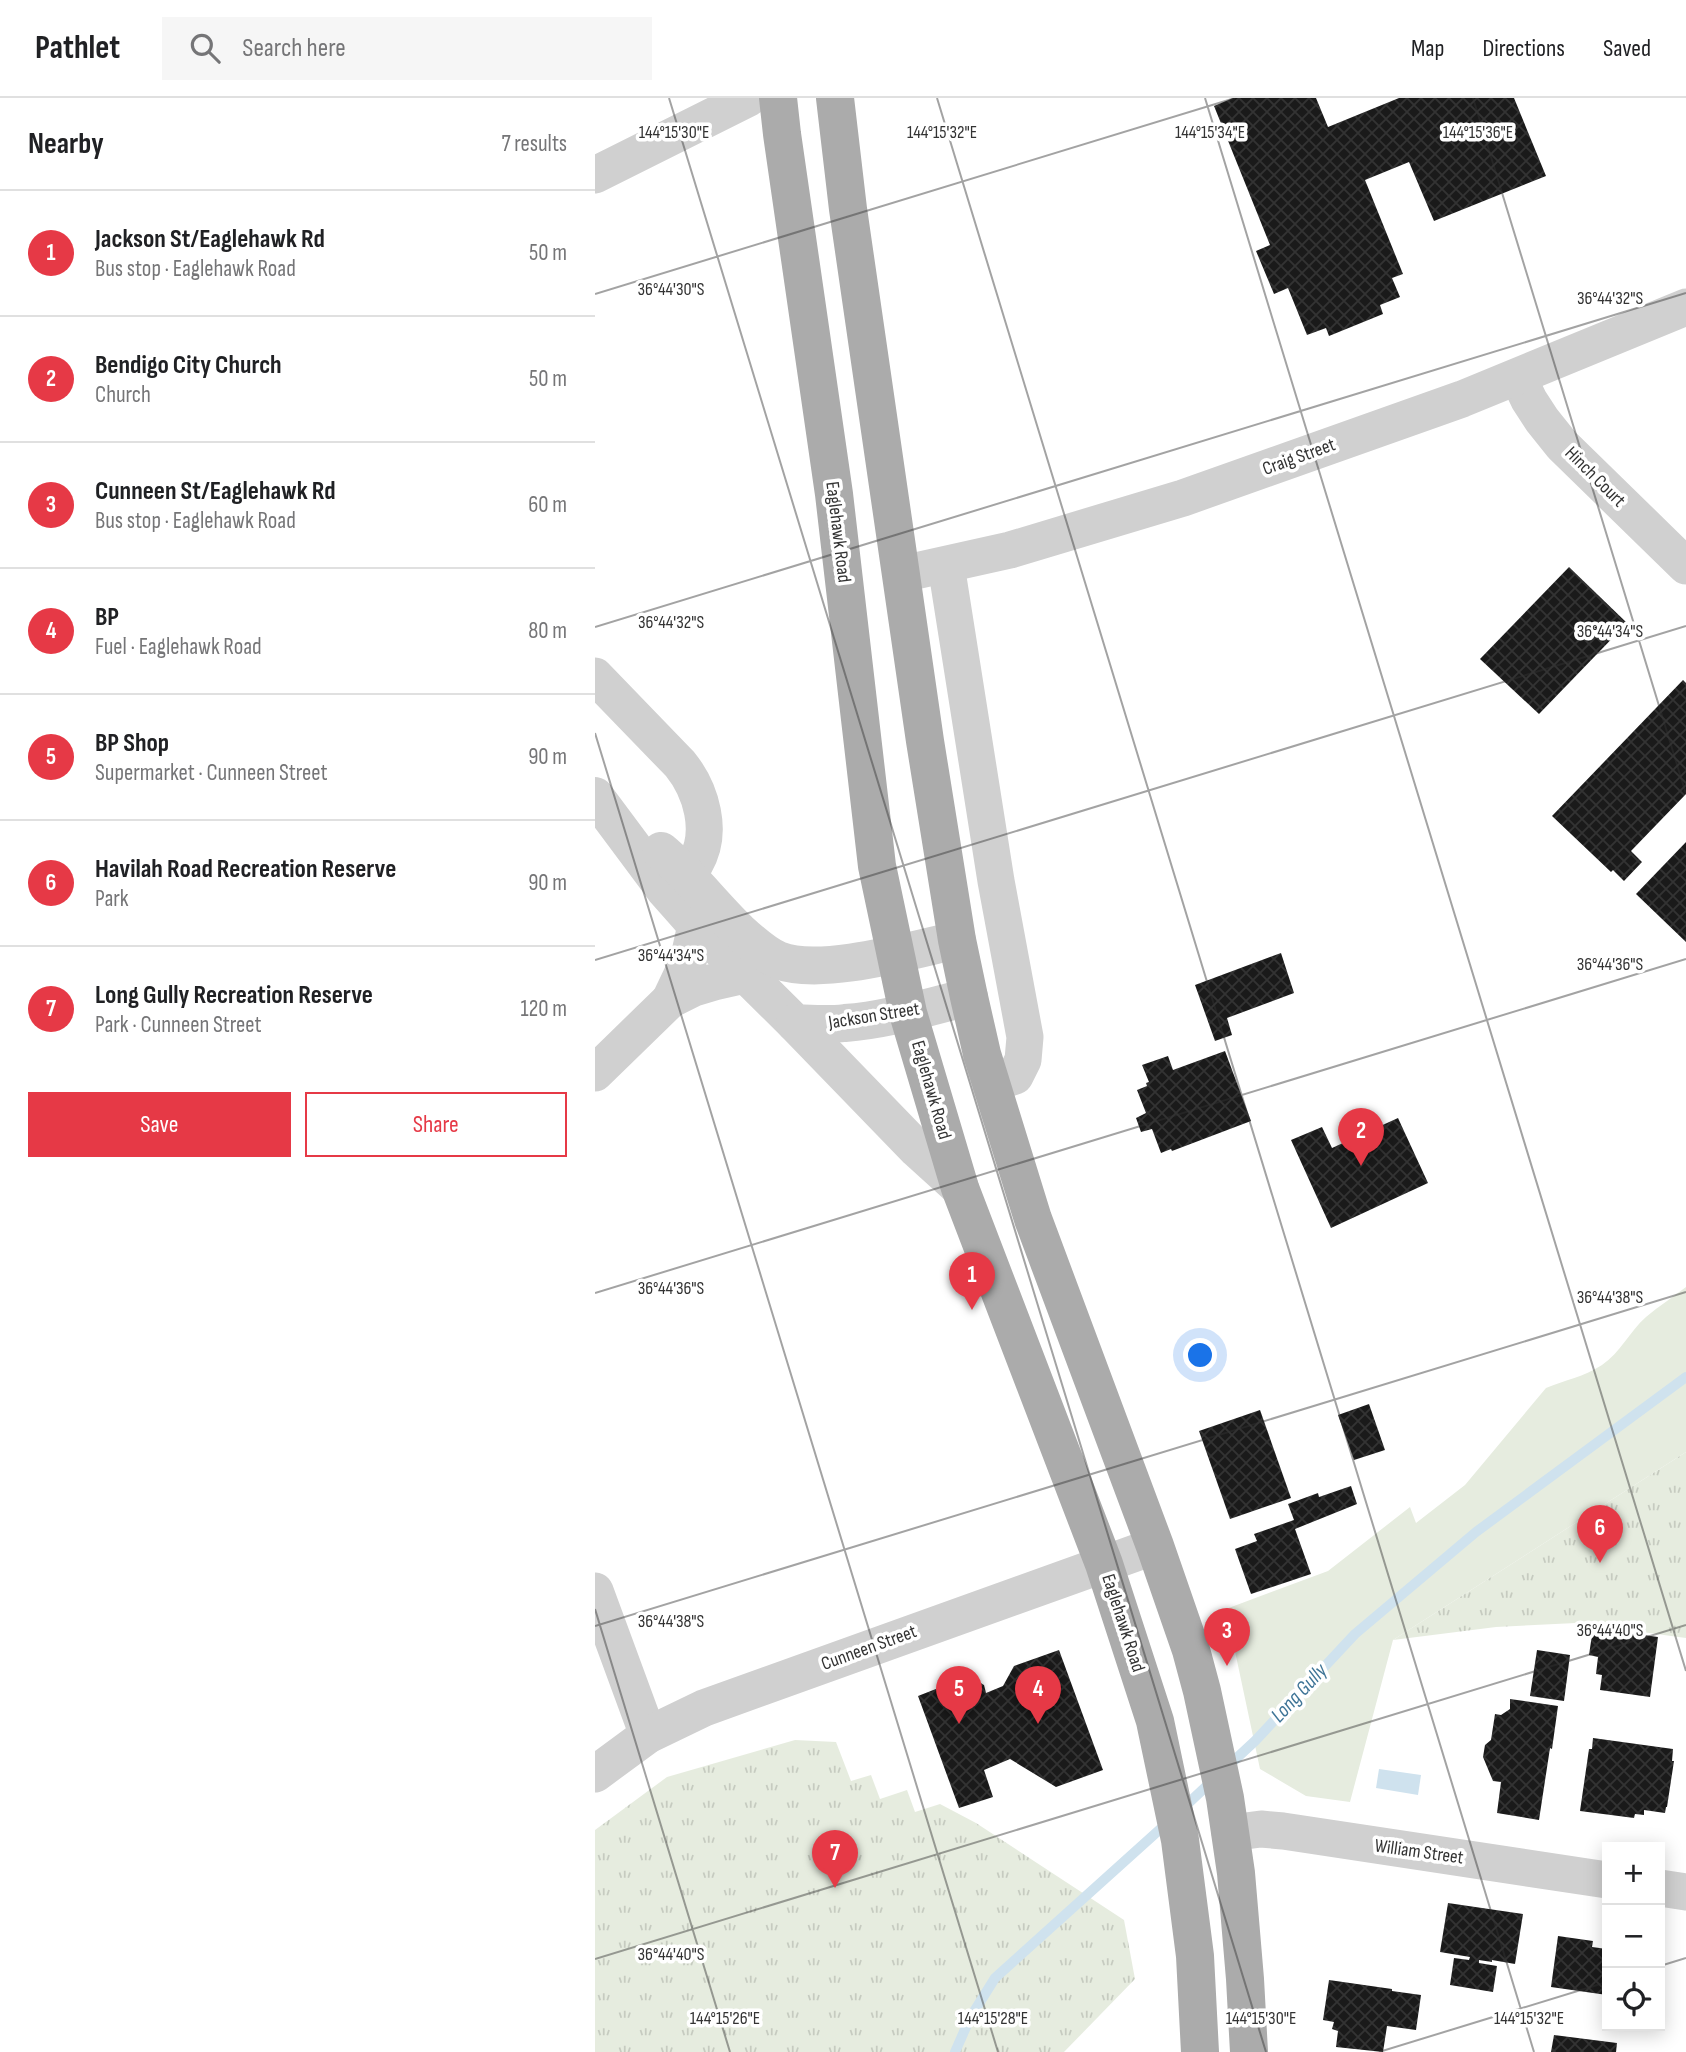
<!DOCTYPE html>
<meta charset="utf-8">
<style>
:root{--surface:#fff;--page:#f6f6f6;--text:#202124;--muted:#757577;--line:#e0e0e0;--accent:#e63946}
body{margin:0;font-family:"Sofia Sans Condensed",sans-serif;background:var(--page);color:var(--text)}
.controls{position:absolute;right:21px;bottom:21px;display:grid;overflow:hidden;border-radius:0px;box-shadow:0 4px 18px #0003}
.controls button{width:63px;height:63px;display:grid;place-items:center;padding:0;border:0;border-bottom:2px solid var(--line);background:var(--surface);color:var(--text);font:35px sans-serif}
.you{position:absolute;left:606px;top:1258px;width:24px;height:24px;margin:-18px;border:5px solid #fff;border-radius:50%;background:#1a73e8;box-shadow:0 0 0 10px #1a73e833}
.badge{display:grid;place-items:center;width:46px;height:46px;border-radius:50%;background:var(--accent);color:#fff;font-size:23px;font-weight:700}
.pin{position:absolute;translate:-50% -58px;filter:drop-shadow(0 2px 4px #0008)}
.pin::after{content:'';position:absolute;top:37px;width:24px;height:21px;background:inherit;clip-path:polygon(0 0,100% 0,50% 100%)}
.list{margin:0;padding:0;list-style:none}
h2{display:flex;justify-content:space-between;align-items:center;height:91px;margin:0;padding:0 28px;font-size:30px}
h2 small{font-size:23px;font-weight:400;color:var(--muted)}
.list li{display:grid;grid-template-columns:46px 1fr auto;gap:21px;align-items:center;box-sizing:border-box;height:126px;padding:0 28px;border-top:2px solid var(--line)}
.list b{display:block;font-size:26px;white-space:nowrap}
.list p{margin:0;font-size:23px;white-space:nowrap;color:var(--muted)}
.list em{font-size:23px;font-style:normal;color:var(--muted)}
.actions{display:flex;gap:14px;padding:21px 28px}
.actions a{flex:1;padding:16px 0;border:2px solid var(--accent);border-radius:0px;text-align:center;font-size:24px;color:var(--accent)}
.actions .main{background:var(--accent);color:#fff}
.icon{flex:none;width:38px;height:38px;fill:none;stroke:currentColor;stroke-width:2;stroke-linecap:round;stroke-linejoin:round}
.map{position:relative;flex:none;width:1091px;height:1954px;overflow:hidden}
header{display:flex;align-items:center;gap:42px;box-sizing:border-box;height:98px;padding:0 35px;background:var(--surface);border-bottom:2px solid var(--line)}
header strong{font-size:33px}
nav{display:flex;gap:38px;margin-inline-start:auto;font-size:24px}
.search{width:490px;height:63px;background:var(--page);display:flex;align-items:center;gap:18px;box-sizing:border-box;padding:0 24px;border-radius:0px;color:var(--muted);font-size:26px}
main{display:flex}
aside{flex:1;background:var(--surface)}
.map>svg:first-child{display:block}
</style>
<header>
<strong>Pathlet</strong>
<div class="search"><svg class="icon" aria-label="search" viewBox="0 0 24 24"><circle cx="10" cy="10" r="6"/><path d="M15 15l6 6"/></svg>Search here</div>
<nav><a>Map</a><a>Directions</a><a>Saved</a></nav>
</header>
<main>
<aside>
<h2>Nearby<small>7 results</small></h2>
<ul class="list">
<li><span class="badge">1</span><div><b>Jackson St/Eaglehawk Rd</b><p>Bus stop · Eaglehawk Road</p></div><em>50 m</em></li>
<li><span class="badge">2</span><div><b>Bendigo City Church</b><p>Church</p></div><em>50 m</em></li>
<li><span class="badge">3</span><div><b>Cunneen St/Eaglehawk Rd</b><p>Bus stop · Eaglehawk Road</p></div><em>60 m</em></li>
<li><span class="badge">4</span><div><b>BP</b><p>Fuel · Eaglehawk Road</p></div><em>80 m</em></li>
<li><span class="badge">5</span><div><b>BP Shop</b><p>Supermarket · Cunneen Street</p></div><em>90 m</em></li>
<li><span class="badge">6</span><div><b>Havilah Road Recreation Reserve</b><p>Park</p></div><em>90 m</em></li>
<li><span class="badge">7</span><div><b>Long Gully Recreation Reserve</b><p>Park · Cunneen Street</p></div><em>120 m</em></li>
</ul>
<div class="actions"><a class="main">Save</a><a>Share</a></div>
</aside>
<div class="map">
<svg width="1091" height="1954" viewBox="0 0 1091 1954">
<defs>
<pattern id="park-tufts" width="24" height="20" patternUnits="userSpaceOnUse" patternTransform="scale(1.75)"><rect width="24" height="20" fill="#e6ecdf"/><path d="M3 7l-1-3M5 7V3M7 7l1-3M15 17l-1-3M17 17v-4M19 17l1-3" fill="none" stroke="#c6cbc0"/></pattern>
<pattern id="building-cross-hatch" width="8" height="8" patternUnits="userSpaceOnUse" patternTransform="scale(1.75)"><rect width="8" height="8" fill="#1a1a1a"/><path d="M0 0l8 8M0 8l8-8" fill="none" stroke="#333"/></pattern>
</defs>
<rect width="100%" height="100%" fill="#fff"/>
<path fill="#e6ecdf" d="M 1091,1189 L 1091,1354 L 798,1542 L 755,1704 L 711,1698 L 665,1671 L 631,1511 L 733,1473 L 815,1409 L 821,1425 L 870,1387 L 951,1290 C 970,1282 989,1279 1007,1267 C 1025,1255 1035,1233 1051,1219 C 1064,1208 1078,1199 1091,1189 Z"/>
<g fill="url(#park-tufts)">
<polygon points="1091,1354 1091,1540 981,1525 901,1529 798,1542"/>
<polygon points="200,1642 241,1644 256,1683 276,1677 285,1701 312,1692 320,1714 345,1706 381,1725 529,1822 540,1881 469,1954 0,1954 0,1732 72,1679"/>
</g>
<polygon fill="#cfe2ee" points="784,1671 826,1677 823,1697 781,1690"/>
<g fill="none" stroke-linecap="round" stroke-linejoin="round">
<g stroke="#cfe2ee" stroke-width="10">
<polyline points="632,1669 660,1643 760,1536 881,1434 1091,1279"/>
<polyline points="586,1712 618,1682"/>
<polyline points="360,1954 375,1920 400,1880 572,1725"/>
</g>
</g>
<g fill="url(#building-cross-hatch)">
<polygon points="638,0 721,0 733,29 804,0 919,0 951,78 839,123 814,64 770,82 808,176 797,180 805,199 785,207 788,216 734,238 731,230 712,237 693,190 679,196 661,153 675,147 619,8"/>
<polygon points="974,469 1032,525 944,616 885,561"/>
<polygon points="1088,582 1091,585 1091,696 1036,753 1047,764 1029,783 1018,772 1016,774 957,718"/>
<polygon points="1091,744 1091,844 1041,796"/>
<polygon points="686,855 699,895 632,920 637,937 620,943 600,887"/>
<polygon points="630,953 656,1023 577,1053 576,1051 566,1055 557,1031 546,1034 541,1020 551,1015 542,992 552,988 551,985 554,984 547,967 573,958 578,972"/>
<polygon points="803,1020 833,1085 736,1130 696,1042 727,1029 737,1050"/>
<polygon points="774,1306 790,1352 759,1362 743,1317"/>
<polygon points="665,1312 696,1400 635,1421 604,1333"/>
<polygon points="756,1388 762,1406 700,1431 716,1476 656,1496 640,1451 662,1443 659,1436 699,1422 693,1406 723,1395 724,1399"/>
<polygon points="998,1530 1063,1539 1055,1599 1005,1592 1007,1577 1001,1576 1003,1559 994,1557"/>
<polygon points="464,1552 508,1672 461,1689 415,1661 389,1672 398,1699 364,1710 323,1598 374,1578 389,1587 391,1595 408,1588 419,1568"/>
<polygon points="942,1552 975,1557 969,1603 935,1598"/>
<polygon points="915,1601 963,1608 957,1651 955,1650 944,1722 902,1715 906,1684 898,1683 888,1659 890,1647 896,1642 900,1616 906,1617 915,1611"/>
<polygon points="998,1640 1078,1651 1077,1663 1079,1663 1072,1709 1071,1709 1070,1715 1049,1712 1049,1717 1040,1716 1039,1720 985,1713 994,1651 997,1651"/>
<polygon points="853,1805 928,1816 920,1866 897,1862 897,1864 884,1862 884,1865 902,1868 898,1894 855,1887 859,1860 874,1862 875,1859 845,1854"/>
<polygon points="963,1838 998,1843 997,1849 1012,1851 1012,1897 956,1889"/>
<polygon points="734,1882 797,1891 797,1893 826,1897 821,1932 792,1928 788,1954 741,1949 743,1933 737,1931 739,1924 728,1922"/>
<polygon points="959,1937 1022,1945 1021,1954 956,1954"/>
</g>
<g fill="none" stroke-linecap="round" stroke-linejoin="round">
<g stroke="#d0d0d0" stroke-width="37">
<polyline points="0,77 154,0"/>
<polyline points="923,279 934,302 947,322 967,347 1091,468"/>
<polyline points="351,467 401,783 430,939 428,962 420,978 397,986"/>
<polyline points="307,476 415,452 588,400 867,301 1091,209"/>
<path d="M 0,578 L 85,666 C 106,692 119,734 100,766 C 93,777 80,784 70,792"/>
<polyline points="75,902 93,864 101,827"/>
<polyline points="0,975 75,902 99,890 119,884 150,877"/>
<polyline points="0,1493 53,1637"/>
<polyline points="0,1676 53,1637 109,1610 560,1448"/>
<polyline points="635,1735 666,1731 688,1733 1012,1782"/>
<polyline points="1065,1790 1091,1794"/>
</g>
<g stroke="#d0d0d0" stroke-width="38">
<path d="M 0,698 L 70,792 L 101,827 L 200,925 C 216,926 233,927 250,925 C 292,922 333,909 374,899"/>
<path d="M 66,753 C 95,777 117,807 144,833 C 156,844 169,856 183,862 C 225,879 317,852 362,842"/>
<polyline points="200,925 322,1051 365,1090"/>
</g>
<g stroke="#ababab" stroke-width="38">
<polyline points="183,0 187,36 239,396 282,768 313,915 365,1090 509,1466 560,1623 585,1742 600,1858 605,1954"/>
<polyline points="240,0 253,111 330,643 362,842 374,899 387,956 438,1121 560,1448 596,1552 607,1593 630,1700 641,1775 650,1881 654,1954"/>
</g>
</g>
<path fill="none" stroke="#333" stroke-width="2" stroke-opacity="0.45" d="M 74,0 L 671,1954M 342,0 L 939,1954M 610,0 L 1091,1573M 878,0 L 1091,696M 0,196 L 640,0M 0,529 L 1091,195M 0,635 L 403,1954M 0,862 L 1091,528M 0,1195 L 1091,861M 0,1511 L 135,1954M 0,1528 L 1091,1194M 0,1861 L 1091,1527M 1065,1868 L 1091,1860M 784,1954 L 1012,1884"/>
<g text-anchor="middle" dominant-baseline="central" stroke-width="7" stroke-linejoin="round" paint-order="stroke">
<g font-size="19" fill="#333" stroke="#fff">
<text transform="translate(704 359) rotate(-20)">Craig Street</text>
<text transform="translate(1000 379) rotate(45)">Hinch Court</text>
<text transform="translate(243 434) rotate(83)">Eaglehawk Road</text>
<text transform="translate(279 918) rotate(-9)">Jackson Street</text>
<text transform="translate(336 992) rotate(74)">Eaglehawk Road</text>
<text transform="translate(528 1525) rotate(72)">Eaglehawk Road</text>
<text transform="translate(274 1550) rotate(-20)">Cunneen Street</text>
<text transform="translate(824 1754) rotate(8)">William Street</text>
</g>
<g font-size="21" font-style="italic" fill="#3f7597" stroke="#fff">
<text transform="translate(704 1595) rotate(-47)">Long Gully</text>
</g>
</g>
<g font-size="18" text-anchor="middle" fill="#333" stroke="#fff" stroke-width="7" stroke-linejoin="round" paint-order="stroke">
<text x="79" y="40">144°15'30"E</text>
<text x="347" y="40">144°15'32"E</text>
<text x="615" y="40">144°15'34"E</text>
<text x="883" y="40">144°15'36"E</text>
<text x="76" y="197">36°44'30"S</text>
<text x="1015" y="206">36°44'32"S</text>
<text x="76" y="530">36°44'32"S</text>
<text x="1015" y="539">36°44'34"S</text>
<text x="76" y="863">36°44'34"S</text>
<text x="1015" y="872">36°44'36"S</text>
<text x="76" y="1196">36°44'36"S</text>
<text x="1015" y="1205">36°44'38"S</text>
<text x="76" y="1529">36°44'38"S</text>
<text x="1015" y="1538">36°44'40"S</text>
<text x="76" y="1862">36°44'40"S</text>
<text x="130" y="1926">144°15'26"E</text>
<text x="398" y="1926">144°15'28"E</text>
<text x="666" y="1926">144°15'30"E</text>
<text x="934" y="1926">144°15'32"E</text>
</g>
</svg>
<div class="controls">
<button>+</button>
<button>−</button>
<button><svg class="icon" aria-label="locate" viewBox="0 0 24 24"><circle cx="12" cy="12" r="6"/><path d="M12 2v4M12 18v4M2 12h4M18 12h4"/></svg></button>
</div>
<div class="you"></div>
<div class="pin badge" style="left:377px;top:1212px">1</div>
<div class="pin badge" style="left:766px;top:1068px">2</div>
<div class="pin badge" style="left:632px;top:1568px">3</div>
<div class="pin badge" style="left:443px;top:1626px">4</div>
<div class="pin badge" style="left:364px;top:1626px">5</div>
<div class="pin badge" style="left:1005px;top:1465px">6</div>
<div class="pin badge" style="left:240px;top:1790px">7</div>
</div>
</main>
